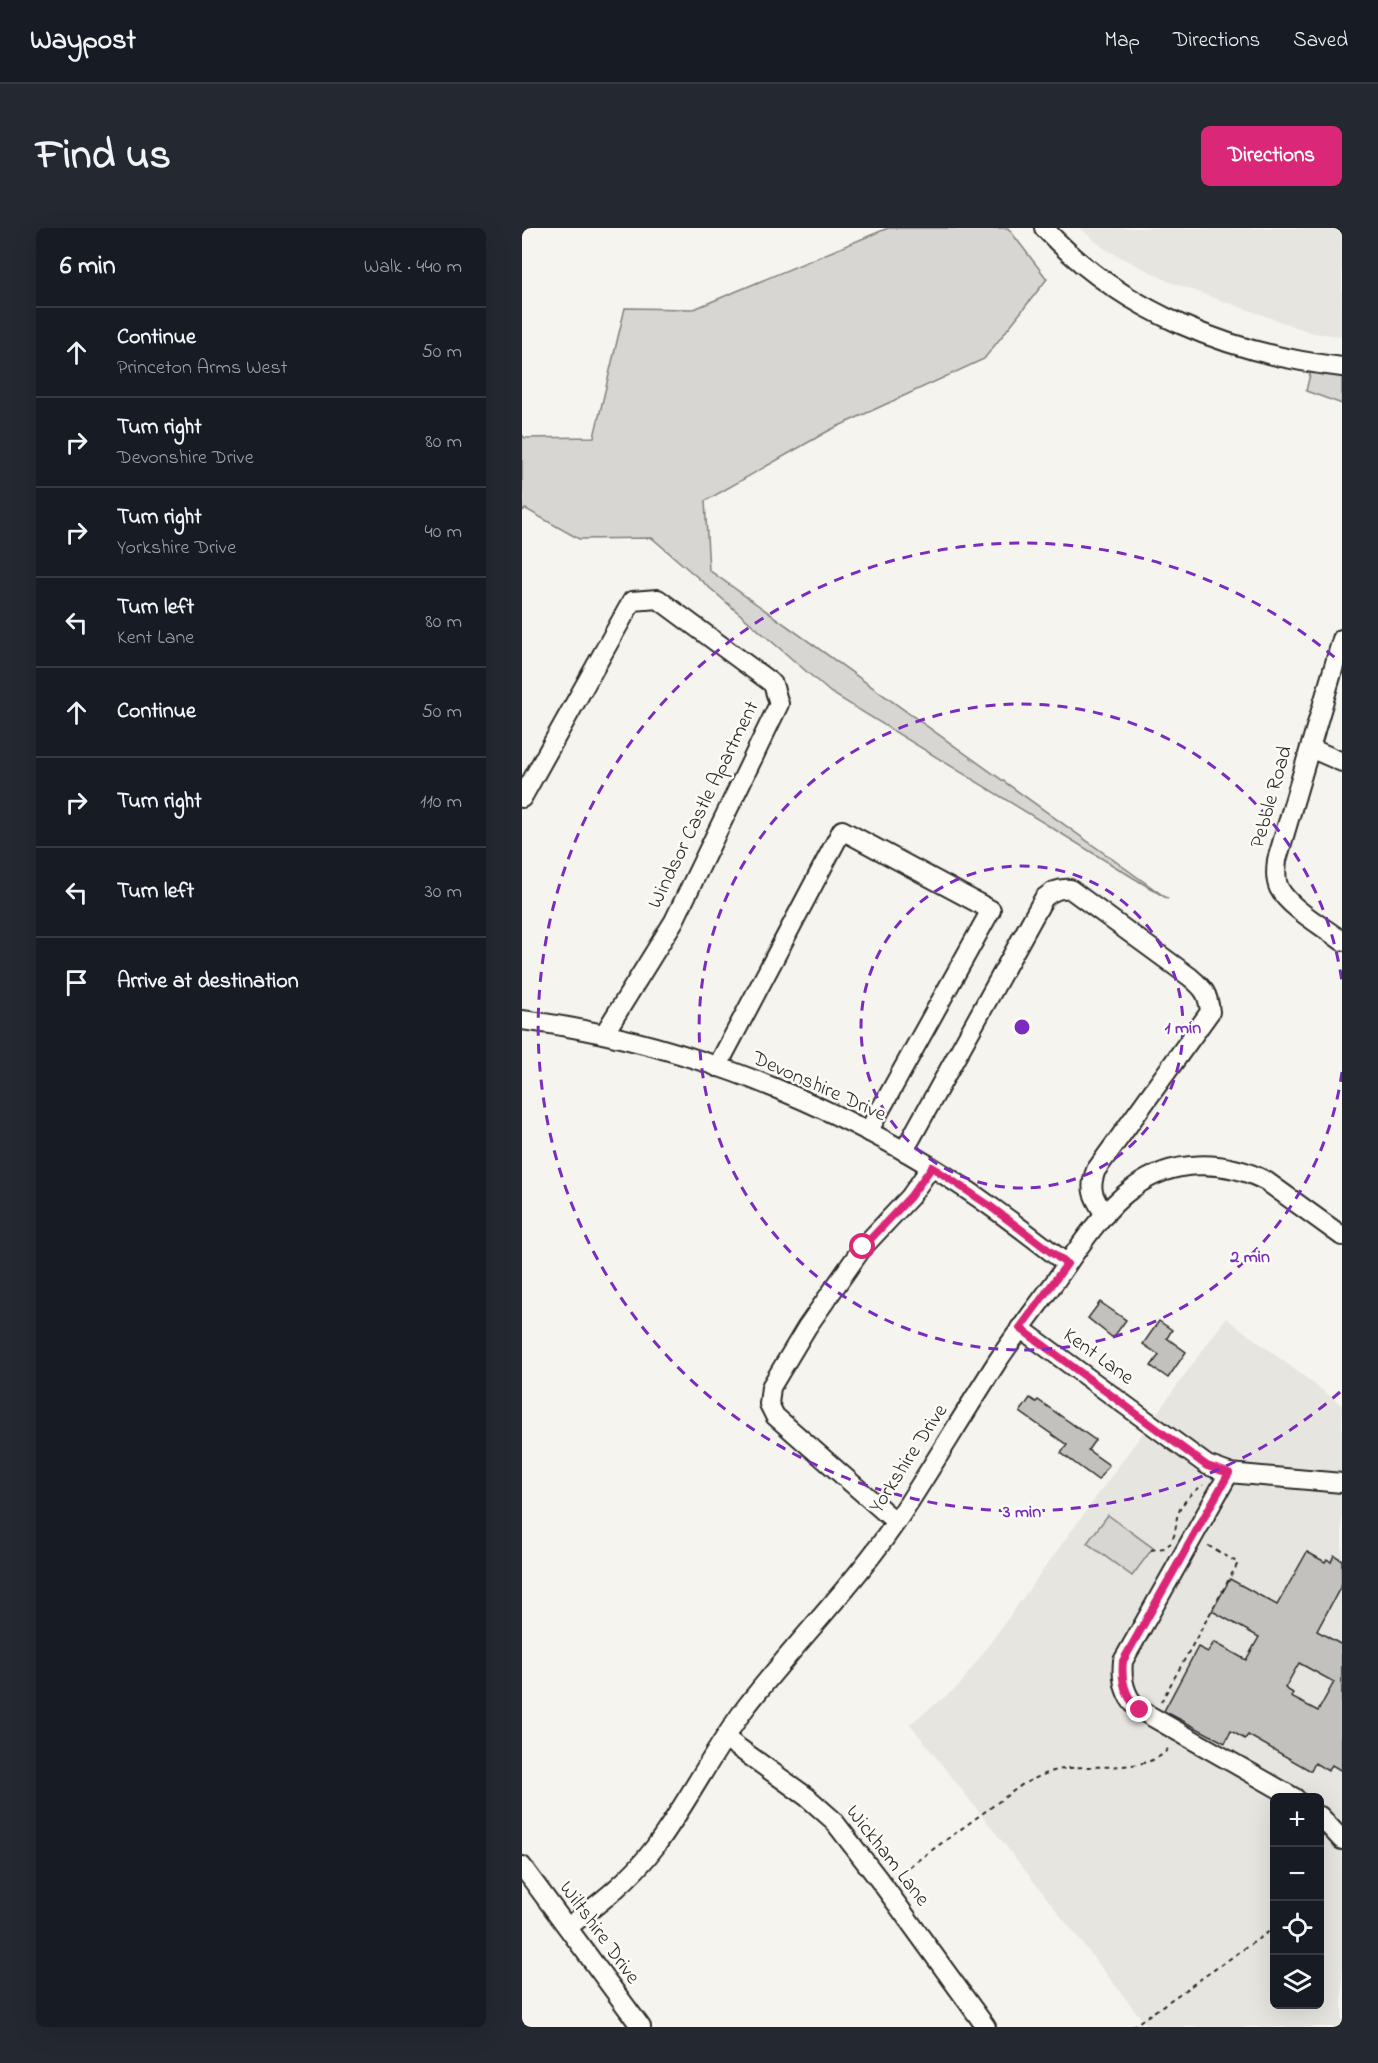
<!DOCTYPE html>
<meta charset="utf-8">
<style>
:root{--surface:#171b24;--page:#242831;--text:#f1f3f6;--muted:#9ea1a6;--line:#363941;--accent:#db2777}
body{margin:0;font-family:"Indie Flower",sans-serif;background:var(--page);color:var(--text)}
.controls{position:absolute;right:18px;bottom:18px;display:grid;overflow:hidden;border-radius:9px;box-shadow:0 6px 24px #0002}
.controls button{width:54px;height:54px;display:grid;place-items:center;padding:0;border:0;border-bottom:2px solid var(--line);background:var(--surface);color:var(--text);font:30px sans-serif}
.stop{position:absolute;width:18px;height:18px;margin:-14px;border:4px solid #db2777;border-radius:50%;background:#fff}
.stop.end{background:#db2777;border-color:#fff;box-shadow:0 2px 6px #0008}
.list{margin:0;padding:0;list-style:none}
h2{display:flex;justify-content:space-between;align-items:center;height:78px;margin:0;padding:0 24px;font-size:26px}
h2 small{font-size:20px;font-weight:400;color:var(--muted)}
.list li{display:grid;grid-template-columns:39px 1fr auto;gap:18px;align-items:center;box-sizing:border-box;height:90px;padding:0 24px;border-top:2px solid var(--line)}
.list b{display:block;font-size:22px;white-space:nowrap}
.list p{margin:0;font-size:20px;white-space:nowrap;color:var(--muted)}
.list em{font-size:20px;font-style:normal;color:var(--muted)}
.icon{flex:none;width:33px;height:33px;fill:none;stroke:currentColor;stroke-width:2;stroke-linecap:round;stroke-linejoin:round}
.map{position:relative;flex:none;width:820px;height:1799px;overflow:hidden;border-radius:9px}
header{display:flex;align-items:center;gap:36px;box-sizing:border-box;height:84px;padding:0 30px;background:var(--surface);border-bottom:2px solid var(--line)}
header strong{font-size:28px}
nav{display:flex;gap:33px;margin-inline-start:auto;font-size:21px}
.intro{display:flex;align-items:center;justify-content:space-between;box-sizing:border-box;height:144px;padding:0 36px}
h1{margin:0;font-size:42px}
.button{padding:15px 27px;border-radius:9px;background:var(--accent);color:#fff;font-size:21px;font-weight:700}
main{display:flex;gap:36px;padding:0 36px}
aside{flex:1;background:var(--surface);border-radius:9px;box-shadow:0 6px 24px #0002}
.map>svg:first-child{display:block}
</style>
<header>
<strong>Waypost</strong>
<nav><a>Map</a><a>Directions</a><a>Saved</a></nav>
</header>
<div class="intro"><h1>Find us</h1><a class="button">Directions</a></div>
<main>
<aside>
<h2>6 min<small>Walk · 440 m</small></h2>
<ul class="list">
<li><svg class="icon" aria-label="ahead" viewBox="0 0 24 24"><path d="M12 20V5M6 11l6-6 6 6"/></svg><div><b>Continue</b><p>Princeton Arms West</p></div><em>50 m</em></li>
<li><svg class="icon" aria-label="right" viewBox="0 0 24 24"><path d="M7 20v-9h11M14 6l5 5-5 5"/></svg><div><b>Turn right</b><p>Devonshire Drive</p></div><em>80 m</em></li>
<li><svg class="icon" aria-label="right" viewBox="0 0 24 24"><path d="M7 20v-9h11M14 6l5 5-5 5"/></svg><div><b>Turn right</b><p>Yorkshire Drive</p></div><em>40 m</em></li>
<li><svg class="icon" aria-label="left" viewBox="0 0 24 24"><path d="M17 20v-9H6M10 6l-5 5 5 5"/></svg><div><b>Turn left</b><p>Kent Lane</p></div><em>80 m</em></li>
<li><svg class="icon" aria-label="ahead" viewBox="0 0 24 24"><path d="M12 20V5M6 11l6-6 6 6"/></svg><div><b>Continue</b></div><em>50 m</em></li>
<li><svg class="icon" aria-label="right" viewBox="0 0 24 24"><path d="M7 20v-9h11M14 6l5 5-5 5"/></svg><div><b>Turn right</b></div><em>110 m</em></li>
<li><svg class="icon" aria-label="left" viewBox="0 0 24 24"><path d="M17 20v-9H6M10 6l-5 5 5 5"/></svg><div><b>Turn left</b></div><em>30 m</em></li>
<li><svg class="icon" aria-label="arrive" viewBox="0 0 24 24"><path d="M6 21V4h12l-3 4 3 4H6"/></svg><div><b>Arrive at destination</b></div></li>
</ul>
</aside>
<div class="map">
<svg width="820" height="1799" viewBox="0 0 820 1799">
<rect width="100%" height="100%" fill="#f5f4ef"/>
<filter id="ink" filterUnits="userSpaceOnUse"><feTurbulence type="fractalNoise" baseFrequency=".0167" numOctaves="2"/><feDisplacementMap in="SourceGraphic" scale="12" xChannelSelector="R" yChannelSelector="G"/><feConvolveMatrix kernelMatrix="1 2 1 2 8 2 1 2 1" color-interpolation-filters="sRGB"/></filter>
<g filter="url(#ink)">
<g fill="#e6e5e0" fill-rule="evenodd">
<polygon points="558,0 820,0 820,108 791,105 648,54 583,21"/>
<path d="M 704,1090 L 820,1177 L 820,1799 L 626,1799 L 388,1496 L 437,1458 ZM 752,1570 L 798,1570 L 798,1776 L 752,1776 Z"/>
</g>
<g fill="#d7d6d2" stroke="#81807e" stroke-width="1.5">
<polygon points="366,0 486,0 525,51 462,131 308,202 183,273 187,342 646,671 308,464 130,310 57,311 4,281 0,283 0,207 3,210 72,209 103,80 172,81"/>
<polygon points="789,142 820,145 820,176 784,163"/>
<polygon points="586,1287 631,1320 610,1348 565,1315"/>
</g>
<g fill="#c2c1be" stroke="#2b2b2b" stroke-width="1.5" fill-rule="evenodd">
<polygon points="578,1074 604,1092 591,1110 566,1090"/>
<polygon points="637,1093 650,1102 645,1110 664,1124 646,1150 629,1138 637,1127 621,1116"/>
<polygon points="508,1170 514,1174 516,1172 573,1212 566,1222 587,1237 576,1252 539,1225 545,1217 498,1184"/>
<path d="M 785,1324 L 803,1334 L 805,1331 L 809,1334 L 812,1327 L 820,1332 L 820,1356 L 795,1403 L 820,1417 L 820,1543 L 810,1537 L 806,1543 L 793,1535 L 789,1543 L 726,1507 L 723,1511 L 709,1503 L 703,1515 L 642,1483 L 676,1419 L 686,1424 L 692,1414 L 724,1432 L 737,1409 L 690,1383 L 708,1351 L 755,1377 ZM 777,1435 L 812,1454 L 796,1483 L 769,1469 L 771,1465 L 763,1460 Z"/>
</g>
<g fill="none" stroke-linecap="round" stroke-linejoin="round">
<defs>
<g id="minor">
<path d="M 522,0 C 600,84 708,126 820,139"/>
<path d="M 820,411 L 755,632 C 754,641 753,651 757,660 C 767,680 802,699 820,713"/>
<polyline points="788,520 820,534"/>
<polyline points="0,570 110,373 136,371 251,456 257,476 152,693 82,806"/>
<path d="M 0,792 C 143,810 285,864 408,938 C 456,967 501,1002 545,1036"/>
<polyline points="195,839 320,602 469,682 346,904"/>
<path d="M 382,923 L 522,670 C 530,663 537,660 548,661 L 668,749 C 682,761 686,765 688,784 L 574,942 C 566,962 572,970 583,987"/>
<polyline points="498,1100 685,1237 707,1245 820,1255"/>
<path d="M 707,1245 L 601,1433 C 599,1453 603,1470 618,1482 L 773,1570"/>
<polyline points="374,1294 253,1188 247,1176 249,1159 285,1099 341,1019 388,969 409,939"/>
<polyline points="203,1510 285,1569 311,1592 361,1657 464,1799"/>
<polyline points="798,1588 820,1612"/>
<polyline points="0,1638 119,1799"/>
<path d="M 46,1699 C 78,1675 109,1651 133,1619 C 166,1574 191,1523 224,1479 C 277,1410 340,1349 386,1276 C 416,1229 445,1181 475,1134 C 493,1107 513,1081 532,1055 C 553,1025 581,981 611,960 C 649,931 702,931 744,953 L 820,1008"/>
</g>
</defs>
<use href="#minor" stroke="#2b2b2b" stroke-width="22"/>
<g stroke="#2b2b2b" stroke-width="2" stroke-dasharray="4.5 4.5" stroke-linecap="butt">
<path d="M 651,1310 C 655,1302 653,1294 656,1286 C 660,1274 671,1264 681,1257"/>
<polyline points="629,1322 642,1320 649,1315"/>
<polyline points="639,1474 716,1335 685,1317"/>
<path d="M 373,1649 L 501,1556 C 514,1550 527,1543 541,1541 C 571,1535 630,1547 648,1518"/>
<polyline points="610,1799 752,1700"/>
</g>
<use href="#minor" stroke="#fdfcf7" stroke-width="18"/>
</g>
</g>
<g fill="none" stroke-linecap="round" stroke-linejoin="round" filter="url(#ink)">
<path stroke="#db2777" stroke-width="8" d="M 341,1019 L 388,969 L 410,939 L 465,976 L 545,1036 L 498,1100 L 685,1238 L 707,1245 L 601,1433 C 599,1452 603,1470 618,1482"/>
</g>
<g fill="none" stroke="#7b2cbf" stroke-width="3" stroke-dasharray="10 8">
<circle cx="500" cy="799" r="161"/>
<path d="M820 844A323 323 0 1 1 820 754"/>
<path d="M818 1164A484 484 0 1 1 818 434"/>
</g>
<g text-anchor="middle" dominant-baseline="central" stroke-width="5" stroke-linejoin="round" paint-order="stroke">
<g font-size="21" fill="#2b2b2b" stroke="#fdfcf7">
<text transform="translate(750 569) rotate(-74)">Pebble Road</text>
<text transform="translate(182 577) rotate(-64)">Windsor Castle Apartment</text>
<text transform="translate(297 859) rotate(24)">Devonshire Drive</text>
<text transform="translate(576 1129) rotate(36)">Kent Lane</text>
<text transform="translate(387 1231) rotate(-57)">Yorkshire Drive</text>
<text transform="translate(365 1628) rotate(52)">Wickham Lane</text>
<text transform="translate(77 1705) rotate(54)">Wiltshire Drive</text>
</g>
</g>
<circle cx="500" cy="799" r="9" fill="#7b2cbf" stroke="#fdfcf7" stroke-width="3"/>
<g font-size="18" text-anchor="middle" font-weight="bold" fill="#7b2cbf" stroke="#fdfcf7" stroke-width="5" stroke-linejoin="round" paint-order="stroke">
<text x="661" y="805">1 min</text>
<text x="728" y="1034">2 min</text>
<text x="500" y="1289">3 min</text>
</g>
</svg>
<div class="controls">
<button>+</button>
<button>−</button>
<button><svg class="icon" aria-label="locate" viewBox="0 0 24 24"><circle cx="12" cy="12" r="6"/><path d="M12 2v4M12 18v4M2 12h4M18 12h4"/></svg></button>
<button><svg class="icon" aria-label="layers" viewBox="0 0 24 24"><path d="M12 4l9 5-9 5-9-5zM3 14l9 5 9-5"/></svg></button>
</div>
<div class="stop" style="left:341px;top:1019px"></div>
<div class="stop end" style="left:618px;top:1482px"></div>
</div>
</main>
